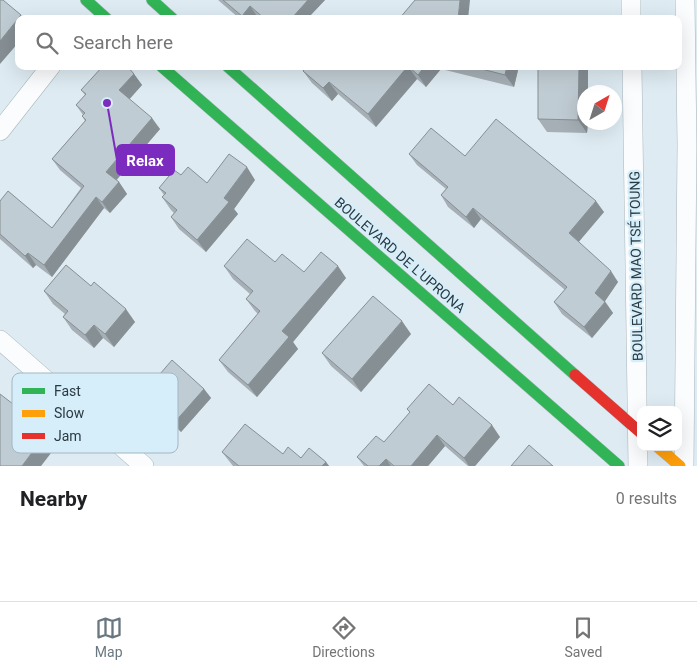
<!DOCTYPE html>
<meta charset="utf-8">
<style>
:root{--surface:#fff;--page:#f2f2f2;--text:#202124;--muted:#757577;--line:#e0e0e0;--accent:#697880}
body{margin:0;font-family:Roboto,sans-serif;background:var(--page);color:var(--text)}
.controls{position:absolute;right:15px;bottom:15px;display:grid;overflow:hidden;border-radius:10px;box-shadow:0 5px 20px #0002}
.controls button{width:45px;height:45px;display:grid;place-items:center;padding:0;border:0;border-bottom:1px solid var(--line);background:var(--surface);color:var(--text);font:25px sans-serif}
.compass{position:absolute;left:577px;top:85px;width:45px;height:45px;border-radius:50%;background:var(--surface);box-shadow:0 5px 20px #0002;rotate:39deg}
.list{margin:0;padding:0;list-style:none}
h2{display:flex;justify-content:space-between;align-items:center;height:65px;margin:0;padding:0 20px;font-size:21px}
h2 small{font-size:16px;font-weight:400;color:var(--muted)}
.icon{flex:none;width:28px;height:28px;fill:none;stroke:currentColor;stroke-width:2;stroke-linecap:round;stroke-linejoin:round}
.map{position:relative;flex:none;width:697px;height:466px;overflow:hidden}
.search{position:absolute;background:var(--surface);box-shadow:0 5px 20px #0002;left:15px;right:15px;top:15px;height:55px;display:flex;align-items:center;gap:12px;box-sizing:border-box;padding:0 18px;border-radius:10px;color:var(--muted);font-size:19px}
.sheet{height:135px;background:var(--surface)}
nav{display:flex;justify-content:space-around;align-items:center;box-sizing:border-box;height:70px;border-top:1px solid var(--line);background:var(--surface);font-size:14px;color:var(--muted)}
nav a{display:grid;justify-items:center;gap:2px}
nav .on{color:var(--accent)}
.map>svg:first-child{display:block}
</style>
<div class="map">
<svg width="697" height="466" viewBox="0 0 697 466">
<rect width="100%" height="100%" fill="#deebf2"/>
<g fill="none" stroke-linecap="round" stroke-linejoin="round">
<defs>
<g id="street">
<polyline points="631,0 631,19"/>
<polyline points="632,66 638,466"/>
<polyline points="0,131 51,66"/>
<polyline points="0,340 144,466"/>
<polyline points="684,466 687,145 685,0"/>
</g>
<g id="fast">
<polyline points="86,0 107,19"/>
<polyline points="152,0 173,19"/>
<polyline points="161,66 619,466"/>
<polyline points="227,66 575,375"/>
</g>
<polyline id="slow" points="658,447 680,466"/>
<polyline id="jam" points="575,375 641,433"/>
</defs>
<use href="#street" stroke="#a9b6bd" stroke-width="20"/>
<use href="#fast" stroke="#a9b6bd" stroke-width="12"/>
<use href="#slow" stroke="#a9b6bd" stroke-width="12"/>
<use href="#jam" stroke="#a9b6bd" stroke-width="12"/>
<use href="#street" stroke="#fafcfd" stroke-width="19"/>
<use href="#fast" stroke="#30b455" stroke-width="11"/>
<use href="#slow" stroke="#ff9f0a" stroke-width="11"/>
<use href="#jam" stroke="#e5322d" stroke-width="11"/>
</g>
<g fill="#a5afb5">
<polygon points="218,0 325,0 307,19 260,19 257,16 255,19 240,19"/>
<polygon points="307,66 519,66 514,87 441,69 426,87 417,79 376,127 338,94 332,101 312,83 303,71"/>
<polygon points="538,66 588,66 588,92 584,92 584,122 588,122 587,133 547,132 538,119"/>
<polygon points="134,74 142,85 129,99 160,129 116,180 119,182 127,194 110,213 104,208 52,277 36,265 33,268 0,239 0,201 52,228 81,188 60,170 52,159 85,121 82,116 83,115 76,105 85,95 81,90"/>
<polygon points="409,154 465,156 604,212 578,242 618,282 605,301 613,313 592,338 562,314 554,302 565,290 481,219 474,228 448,207 441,195 446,189 417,165"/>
<polygon points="181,175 207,183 255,180 234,209 238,214 206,252 179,229 171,217 174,213 171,210 162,197 164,195 159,188"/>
<polygon points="275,262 304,272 346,278 293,342 298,349 257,397 228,372 219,360 258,314 255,311 246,299 250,294 233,279 224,266"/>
<polygon points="91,286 135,322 114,347 103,338 94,348 72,330 63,317 65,314 53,304 44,291"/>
<polygon points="411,334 361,392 331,366 322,353"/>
<polygon points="204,389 211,398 181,432 149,404 142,395"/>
<polygon points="453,405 500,437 475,466 468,466 445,446 428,466 364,466 357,457 384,442 410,413 407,409"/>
<polygon points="222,452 283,454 326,462 329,466 233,466"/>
</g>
<g fill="#868f94">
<polygon points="308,0 325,0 307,19 291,19"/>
<polygon points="460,0 470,0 468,19 458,19"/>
<polygon points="250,6 257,16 255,19 244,19 242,16"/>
<polygon points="21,15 24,19 19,19 19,42 0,64 0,41"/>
<polygon points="408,66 417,79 376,127 368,114"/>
<polygon points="425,66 439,66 441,69 426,87 418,75"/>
<polygon points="507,66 519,66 514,87 505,75"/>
<polygon points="579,66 588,66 588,92 584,92 584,122 588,122 587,133 578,120"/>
<polygon points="134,74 142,85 127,102 119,90"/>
<polygon points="329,82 338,94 332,101 323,88"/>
<polygon points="152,118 160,129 114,183 106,172"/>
<polygon points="247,167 255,180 234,209 238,214 206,252 197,240 224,198"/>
<polygon points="119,182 127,194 110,213 102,202"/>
<polygon points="96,197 104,208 52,277 44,265"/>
<polygon points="596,201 604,212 577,244 569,233"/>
<polygon points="473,208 481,219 474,228 466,217"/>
<polygon points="28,253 36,265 33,268 25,256"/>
<polygon points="338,266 346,278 293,342 298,349 257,397 248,385 282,331"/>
<polygon points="611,271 618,282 603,304 595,293"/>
<polygon points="605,302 613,313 592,338 584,327"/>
<polygon points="126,309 135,322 114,347 105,334"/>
<polygon points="402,321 411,334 361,392 352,379"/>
<polygon points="94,325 103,338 94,348 85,335"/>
<polygon points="204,389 211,398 181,432 174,423"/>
<polygon points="492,425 500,437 475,466 469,466 464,458"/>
<polygon points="48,431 58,444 41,466 22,466"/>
<polygon points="437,435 445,446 428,466 411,466"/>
<polygon points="386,459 391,466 379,466"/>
<polygon points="326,462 329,466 322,466"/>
</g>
<g fill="#c0ccd3" stroke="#868f94">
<polygon points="0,0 3,0 21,15 0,41"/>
<polygon points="223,0 308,0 291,19 265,19 250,6 242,16"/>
<polygon points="415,0 460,0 458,19 399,19"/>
<polygon points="103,66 127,66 134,74 119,90 152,118 106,172 119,182 102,202 96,197 44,265 28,253 25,256 0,234 0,201 8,191 52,228 84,186 52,159 86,120 82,116 85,113 76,105 86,94 81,90"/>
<polygon points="307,66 408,66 368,114 329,82 323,88 303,71"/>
<polygon points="408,66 425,66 418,75"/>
<polygon points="470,66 507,66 505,75"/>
<polygon points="538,66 579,66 578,120 538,119"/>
<polygon points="496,119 596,201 569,233 611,271 595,293 605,302 584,327 554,302 567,287 473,208 466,217 441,195 448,187 409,154 431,128 465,156"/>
<polygon points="229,154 247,167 224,198 229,202 197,240 171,217 177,210 162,197 166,193 159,188 174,170 181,175 188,167 207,183"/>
<polygon points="247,239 275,262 282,254 304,272 321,252 338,266 282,331 289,337 248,385 219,360 260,311 246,299 253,291 224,266"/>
<polygon points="66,265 91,286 94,282 126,309 105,334 94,325 85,335 63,317 68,311 44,291"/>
<polygon points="373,296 402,321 352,379 322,353"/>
<polygon points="172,360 204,389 174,423 142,395"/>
<polygon points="429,384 453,405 459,397 492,425 464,458 437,435 411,466 394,466 386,459 379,466 368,466 357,457 376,436 384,442 410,412 407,409"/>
<polygon points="0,394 48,431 22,466 0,466"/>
<polygon points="245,424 283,454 288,447 301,458 309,448 326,462 322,466 239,466 222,452"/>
<polygon points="529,445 553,466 511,466"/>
</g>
<g text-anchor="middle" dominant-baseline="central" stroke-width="4.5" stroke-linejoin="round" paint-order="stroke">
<g font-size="14" fill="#2a3a42" stroke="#d6eefa">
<text transform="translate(400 255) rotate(41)">BOULEVARD DE L'UPRONA</text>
<text transform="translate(636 266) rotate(-91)">BOULEVARD MAO TSÉ TOUNG</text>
</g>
</g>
<rect x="12" y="373" width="166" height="80" rx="8" fill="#d6eefa" stroke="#a2b8c3" stroke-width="1"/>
<rect x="22" y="388" width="23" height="6" fill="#30b455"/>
<rect x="22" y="410" width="23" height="7" fill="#ff9f0a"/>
<rect x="22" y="433" width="23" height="6" fill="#e5322d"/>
<g font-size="14" fill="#2a3a42">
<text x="54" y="396">Fast</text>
<text x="54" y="418">Slow</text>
<text x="54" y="441">Jam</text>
</g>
<path fill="none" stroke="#7b2cbf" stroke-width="2" d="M107 103L117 160"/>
<circle fill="#7b2cbf" stroke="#d6eefa" stroke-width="2" cx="107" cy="103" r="5"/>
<rect fill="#7b2cbf" stroke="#7b2cbf" stroke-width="2" x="117" y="145" width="57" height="30" rx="5"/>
<g font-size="15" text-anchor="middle" font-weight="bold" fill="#fff">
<text x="145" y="166">Relax</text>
</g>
</svg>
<div class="controls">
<button><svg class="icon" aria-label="layers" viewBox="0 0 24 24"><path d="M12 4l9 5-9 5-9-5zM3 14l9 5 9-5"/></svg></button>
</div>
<svg class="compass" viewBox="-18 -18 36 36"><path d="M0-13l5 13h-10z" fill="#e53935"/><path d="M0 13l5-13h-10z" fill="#757577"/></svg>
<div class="search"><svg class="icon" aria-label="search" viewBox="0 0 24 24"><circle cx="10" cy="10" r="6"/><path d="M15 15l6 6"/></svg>Search here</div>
</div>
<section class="sheet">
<h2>Nearby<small>0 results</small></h2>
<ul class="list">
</ul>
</section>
<nav>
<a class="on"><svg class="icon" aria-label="map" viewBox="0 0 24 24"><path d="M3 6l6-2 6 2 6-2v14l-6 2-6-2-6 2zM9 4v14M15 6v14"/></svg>Map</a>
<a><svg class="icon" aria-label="directions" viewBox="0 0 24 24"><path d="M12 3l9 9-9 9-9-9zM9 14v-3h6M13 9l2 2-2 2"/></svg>Directions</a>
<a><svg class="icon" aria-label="saved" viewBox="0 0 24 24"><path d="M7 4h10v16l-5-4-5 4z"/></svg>Saved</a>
</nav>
